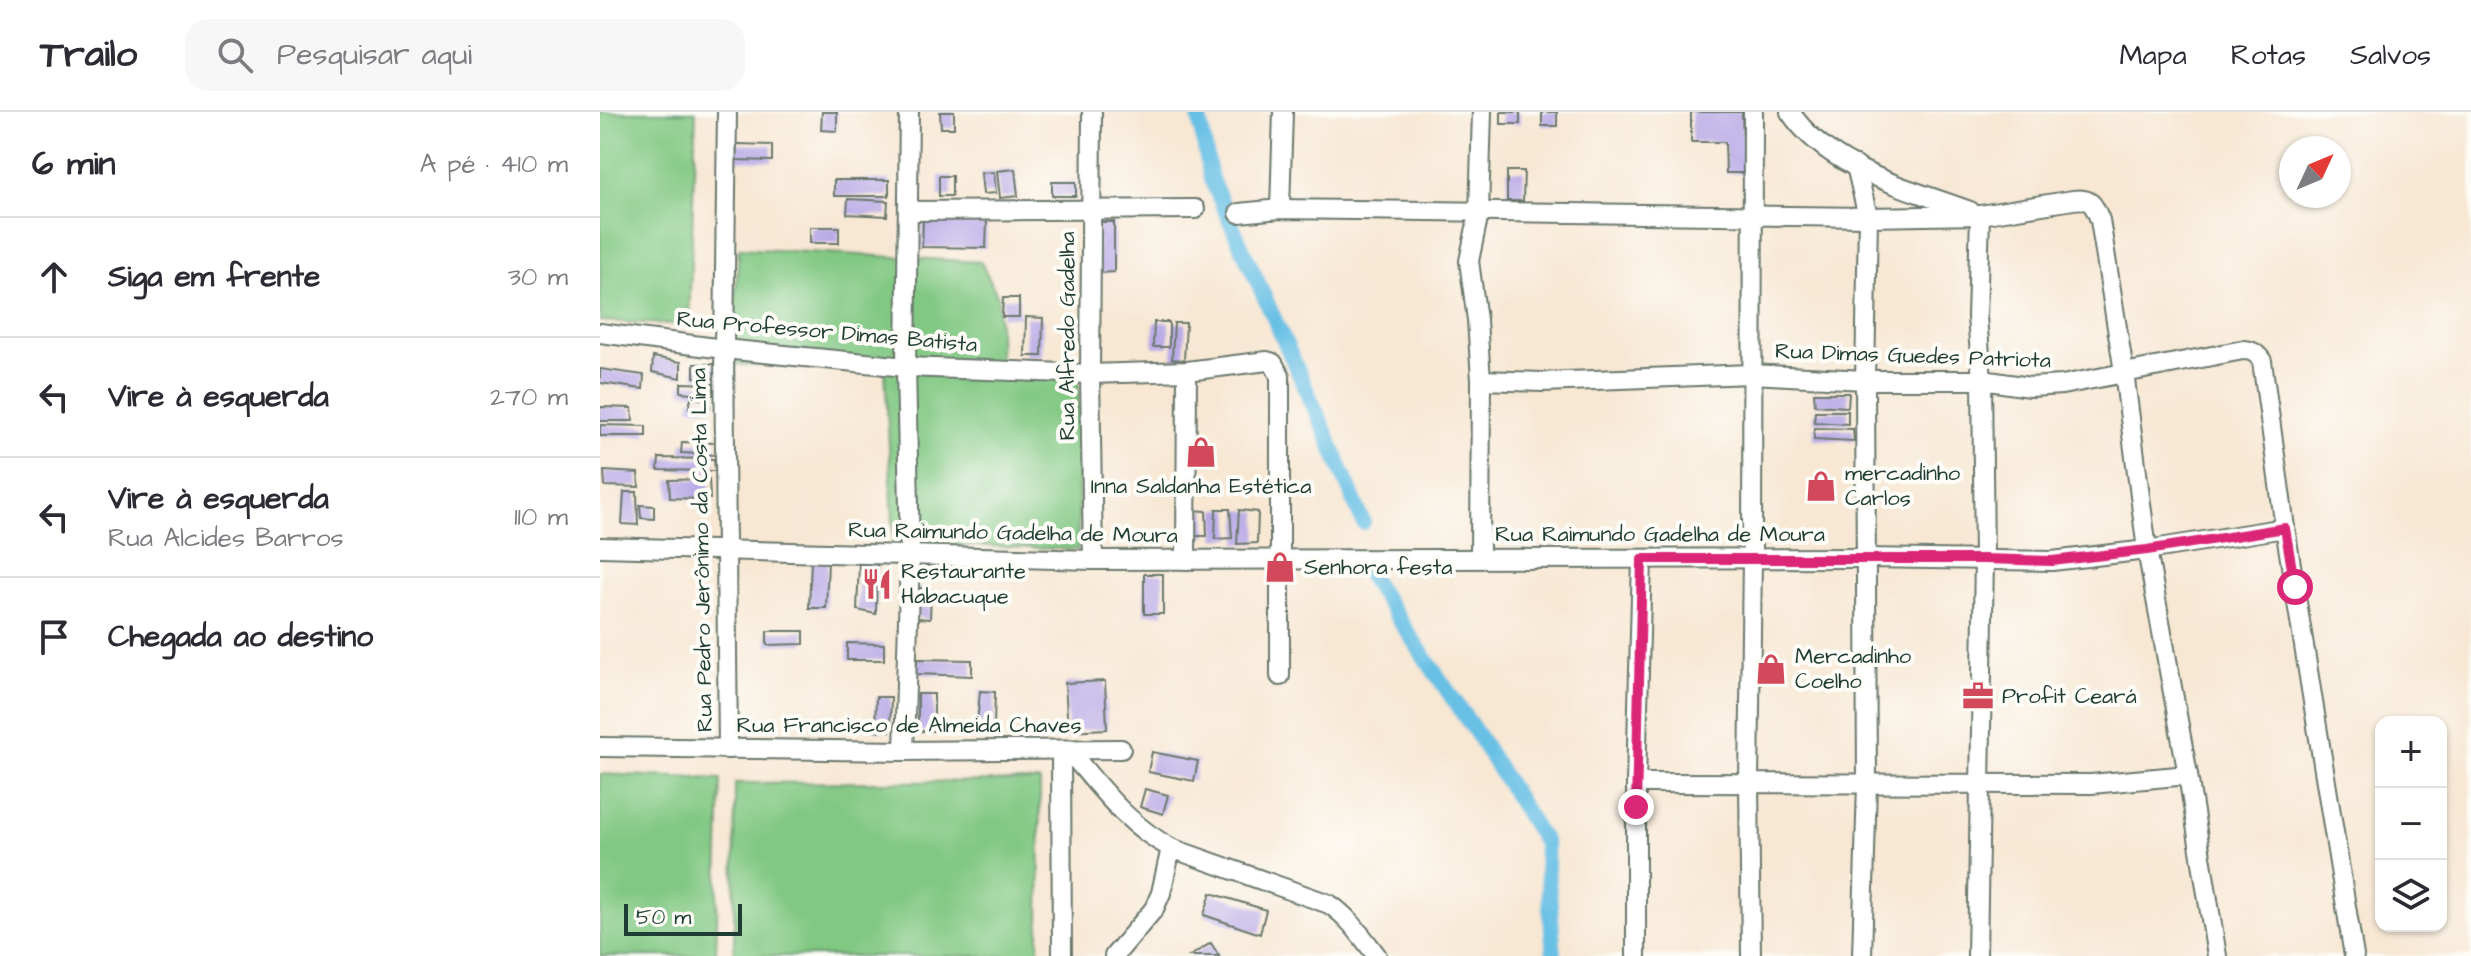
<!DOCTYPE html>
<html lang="pt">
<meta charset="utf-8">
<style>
:root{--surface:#fff;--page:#f7f7f7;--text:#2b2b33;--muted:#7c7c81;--line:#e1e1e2}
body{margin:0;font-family:"Architects Daughter",sans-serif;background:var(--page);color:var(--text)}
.controls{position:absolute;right:24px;bottom:24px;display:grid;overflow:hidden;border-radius:16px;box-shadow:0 2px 6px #0004}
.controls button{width:72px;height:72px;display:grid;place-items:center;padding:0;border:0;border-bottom:2px solid var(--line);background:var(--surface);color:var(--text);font:40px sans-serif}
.compass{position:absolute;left:1679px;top:24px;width:72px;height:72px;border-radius:50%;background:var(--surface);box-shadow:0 2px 6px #0004;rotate:46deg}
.scale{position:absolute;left:24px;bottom:20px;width:118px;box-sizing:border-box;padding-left:8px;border:4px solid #1f3d34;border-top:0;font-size:22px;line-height:28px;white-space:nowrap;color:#1f3d34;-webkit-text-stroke:6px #fdfcf7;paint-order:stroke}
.stop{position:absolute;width:24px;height:24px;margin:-18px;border:6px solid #db2777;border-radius:50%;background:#fff}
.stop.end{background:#db2777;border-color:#fff;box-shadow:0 2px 8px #0008}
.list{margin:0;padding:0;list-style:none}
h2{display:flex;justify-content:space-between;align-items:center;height:104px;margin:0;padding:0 32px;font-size:34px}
h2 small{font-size:26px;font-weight:400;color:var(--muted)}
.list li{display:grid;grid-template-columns:52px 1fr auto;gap:24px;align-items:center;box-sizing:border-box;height:120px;padding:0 32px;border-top:2px solid var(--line)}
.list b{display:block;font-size:30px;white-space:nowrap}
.list p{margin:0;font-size:26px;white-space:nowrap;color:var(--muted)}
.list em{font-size:26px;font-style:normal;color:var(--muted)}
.icon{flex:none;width:44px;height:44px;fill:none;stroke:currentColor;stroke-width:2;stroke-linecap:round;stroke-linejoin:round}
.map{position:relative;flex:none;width:1871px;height:844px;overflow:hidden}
header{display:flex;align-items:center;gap:48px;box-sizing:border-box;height:112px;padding:0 40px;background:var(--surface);border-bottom:2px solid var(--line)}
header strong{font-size:38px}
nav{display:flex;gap:44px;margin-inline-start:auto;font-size:28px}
.search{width:560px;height:72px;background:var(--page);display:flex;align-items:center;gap:20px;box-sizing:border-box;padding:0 28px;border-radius:24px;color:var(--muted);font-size:30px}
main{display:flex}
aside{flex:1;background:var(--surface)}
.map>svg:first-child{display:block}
</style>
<header>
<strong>Trailo</strong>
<div class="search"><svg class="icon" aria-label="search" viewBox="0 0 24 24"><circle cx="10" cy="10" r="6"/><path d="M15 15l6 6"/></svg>Pesquisar aqui</div>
<nav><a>Mapa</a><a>Rotas</a><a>Salvos</a></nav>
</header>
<main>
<aside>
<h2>6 min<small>A pé · 410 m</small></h2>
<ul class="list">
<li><svg class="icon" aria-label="ahead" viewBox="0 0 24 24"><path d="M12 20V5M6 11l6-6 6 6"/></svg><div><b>Siga em frente</b></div><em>30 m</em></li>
<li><svg class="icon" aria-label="left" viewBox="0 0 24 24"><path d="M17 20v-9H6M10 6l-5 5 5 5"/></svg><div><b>Vire à esquerda</b></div><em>270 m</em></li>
<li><svg class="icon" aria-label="left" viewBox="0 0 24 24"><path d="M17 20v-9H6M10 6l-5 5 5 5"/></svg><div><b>Vire à esquerda</b><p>Rua Alcides Barros</p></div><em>110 m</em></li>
<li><svg class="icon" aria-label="arrive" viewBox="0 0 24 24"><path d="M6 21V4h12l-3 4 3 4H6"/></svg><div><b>Chegada ao destino</b></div></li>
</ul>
</aside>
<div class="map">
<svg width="1871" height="844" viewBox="0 0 1871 844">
<rect width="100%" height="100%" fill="#fdfcf7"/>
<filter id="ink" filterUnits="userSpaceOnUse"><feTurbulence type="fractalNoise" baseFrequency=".0125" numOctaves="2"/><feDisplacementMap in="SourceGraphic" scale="16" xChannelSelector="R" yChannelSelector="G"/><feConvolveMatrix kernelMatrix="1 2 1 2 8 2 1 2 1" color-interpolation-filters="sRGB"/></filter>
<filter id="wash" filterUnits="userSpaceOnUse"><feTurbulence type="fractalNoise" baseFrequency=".006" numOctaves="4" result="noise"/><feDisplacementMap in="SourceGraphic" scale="32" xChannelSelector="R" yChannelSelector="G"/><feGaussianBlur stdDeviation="1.8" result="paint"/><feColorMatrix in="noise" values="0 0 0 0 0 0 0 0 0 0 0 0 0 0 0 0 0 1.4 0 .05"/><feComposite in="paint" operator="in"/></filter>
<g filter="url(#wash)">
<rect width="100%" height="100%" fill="#f7e7d3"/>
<g fill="#81c883" stroke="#50825c" stroke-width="2">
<polygon points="0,0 96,0 89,213 0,209"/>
<polygon points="139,136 381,150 398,185 400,255 479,259 478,438 294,430 285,259 131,252"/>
<polygon points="0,662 121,667 116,844 0,844"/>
<polygon points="440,669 439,844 134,844 135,671"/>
</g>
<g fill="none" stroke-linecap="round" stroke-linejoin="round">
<g stroke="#68c0e5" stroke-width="16">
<polyline points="598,0 611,67 730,330 763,410"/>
<polyline points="764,456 877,622 945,731 954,844"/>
</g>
</g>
<g id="blocks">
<g fill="#baabe6">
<polygon points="222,0 237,0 237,19 221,18"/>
<polygon points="340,0 354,0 354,16 341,16"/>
<rect x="901" y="0" width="19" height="12"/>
<rect x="942" y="0" width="15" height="14"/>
<polygon points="1091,0 1142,0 1144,61 1126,61 1125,30 1091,30"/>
<polygon points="137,32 172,33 172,49 136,48"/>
<polygon points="415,57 418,84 400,86 397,59"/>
<polygon points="907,59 924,59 923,89 907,89"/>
<polygon points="394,60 396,81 383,82 381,61"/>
<rect x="339" y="64" width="13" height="20"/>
<rect x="234" y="68" width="55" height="16"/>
<rect x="452" y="70" width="24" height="14"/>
<polygon points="248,87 288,89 287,104 247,102"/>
<polygon points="387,107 386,136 322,135 323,108"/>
<polygon points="498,110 514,110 514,160 498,161"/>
<rect x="210" y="115" width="29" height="16"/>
<polygon points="403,186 419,186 419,205 402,205"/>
<polygon points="426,205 443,206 442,244 425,244"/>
<polygon points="554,210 569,210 569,235 553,235"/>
<polygon points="574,211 586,211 584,248 572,247"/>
<polygon points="53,245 81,250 81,266 52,260"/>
<polygon points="94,252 119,252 118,267 94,265"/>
<polygon points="0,257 44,263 43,277 0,271"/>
<polygon points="81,271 114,272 114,283 81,280"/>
<polygon points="1214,281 1249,281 1248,295 1215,293"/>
<polygon points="91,286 110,287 110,296 89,296"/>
<polygon points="0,295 32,296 33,309 0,309"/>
<polygon points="1215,299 1248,299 1248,312 1214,310"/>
<polygon points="0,313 46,314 46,324 0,324"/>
<polygon points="1214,316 1253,317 1254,329 1214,327"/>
<polygon points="82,330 116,331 116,343 81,341"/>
<polygon points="59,346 114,347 115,359 58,358"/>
<polygon points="4,359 38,361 39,375 5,374"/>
<polygon points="109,367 110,387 70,386 69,368"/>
<polygon points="24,380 37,380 38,413 22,412"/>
<polygon points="40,393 54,394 54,407 41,406"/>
<polygon points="616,397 630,397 632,426 615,427"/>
<polygon points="591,398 606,399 607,424 591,424"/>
<polygon points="639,398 658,400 657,431 637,432"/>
<polygon points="211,449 228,450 226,496 209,496"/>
<polygon points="259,452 277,452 276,502 257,498"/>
<rect x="544" y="462" width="19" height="40"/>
<polygon points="318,476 331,477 330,507 317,506"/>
<polygon points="167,519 204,519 204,532 167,533"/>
<polygon points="247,531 284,532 284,548 247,548"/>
<polygon points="317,547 372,548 372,564 316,562"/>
<polygon points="505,569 507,617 468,619 465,571"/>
<polygon points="380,579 395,580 394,613 377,612"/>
<rect x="318" y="582" width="16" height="37"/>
<polygon points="276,585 291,585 290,619 275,619"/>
<polygon points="552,640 598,649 594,669 548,660"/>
<polygon points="545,677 568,683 563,702 540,695"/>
<polygon points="611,781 666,798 660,822 604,803"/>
<polygon points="611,831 619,844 590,844"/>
</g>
</g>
</g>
<g filter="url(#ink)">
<use href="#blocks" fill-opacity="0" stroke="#6b786c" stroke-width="2"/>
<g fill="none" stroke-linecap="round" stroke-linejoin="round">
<defs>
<g id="street">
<polyline points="127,0 124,237 128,637"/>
<polyline points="492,0 490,262 493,448"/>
<path d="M 1190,0 C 1229,58 1308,76 1370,99"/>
<polyline points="1256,54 1268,105 1265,268 1267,671 1262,844"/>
<polyline points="680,97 683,0"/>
<polyline points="308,99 595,97"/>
<path d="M 639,101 L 680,97 L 1268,105 L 1380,103 L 1473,88 C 1491,85 1494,93 1500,108 L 1524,260 L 1547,438 L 1588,663 L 1617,844"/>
<polyline points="0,221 124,237 306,255 490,262 587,259 667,249 673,251 680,264 680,564"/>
<path d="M 881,268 L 942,270 L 1151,262 L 1265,268 L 1382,268 L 1430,275 L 1462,273 L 1643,238 C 1652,238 1657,241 1662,249 L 1685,416"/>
<polyline points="0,435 493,448 1266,446 1452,449 1547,438 1685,416 1754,844"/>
<polyline points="880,446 881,268 877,208 869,149 879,101 882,0"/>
<polyline points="586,448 587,259"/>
<polyline points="0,635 304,639 521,637"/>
<polyline points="461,638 462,844"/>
<path d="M 468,638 C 501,676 526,712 571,736 L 729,792 C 749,805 762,825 777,844"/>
<polyline points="304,639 310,443 306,255 309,0"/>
<polyline points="1036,671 1491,672 1588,663"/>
<polyline points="514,844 554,797 561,781 571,736"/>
<polyline points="1036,844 1036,671 1042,447"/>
<polyline points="1151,844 1149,670 1152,447 1153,0"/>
<polyline points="1377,844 1384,447 1382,268 1377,205 1380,103"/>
</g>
</defs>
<use href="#street" stroke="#6b786c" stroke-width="22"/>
<use href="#street" stroke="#fff" stroke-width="18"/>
</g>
</g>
<g fill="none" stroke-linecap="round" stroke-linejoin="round" filter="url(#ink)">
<polyline stroke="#db2777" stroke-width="10" points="1036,695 1042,447 1384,447 1452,449 1547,438 1685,416 1695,475"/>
</g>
<defs>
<symbol id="shop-bare" viewBox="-9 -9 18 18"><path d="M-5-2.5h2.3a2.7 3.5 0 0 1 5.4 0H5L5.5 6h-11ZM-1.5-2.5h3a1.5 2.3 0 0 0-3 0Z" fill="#d1495b" stroke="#fdfcf7" stroke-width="2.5" paint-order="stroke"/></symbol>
<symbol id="restaurant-bare" viewBox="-9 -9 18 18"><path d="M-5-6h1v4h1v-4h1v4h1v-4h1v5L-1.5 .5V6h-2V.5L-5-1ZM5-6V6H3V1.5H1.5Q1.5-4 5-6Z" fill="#d1495b" stroke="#fdfcf7" stroke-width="2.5" paint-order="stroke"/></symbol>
<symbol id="office-bare" viewBox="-9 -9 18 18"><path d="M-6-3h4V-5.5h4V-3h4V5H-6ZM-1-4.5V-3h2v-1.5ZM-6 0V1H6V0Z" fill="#d1495b" stroke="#fdfcf7" stroke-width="2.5" paint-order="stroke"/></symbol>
</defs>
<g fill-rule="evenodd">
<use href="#shop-bare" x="579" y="318" width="44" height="44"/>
<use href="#shop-bare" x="1199" y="352" width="44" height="44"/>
<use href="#shop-bare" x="658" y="433" width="44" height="44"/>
<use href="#restaurant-bare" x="255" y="450" width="44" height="44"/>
<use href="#shop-bare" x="1149" y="535" width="44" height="44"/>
<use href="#office-bare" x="1356" y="562" width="44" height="44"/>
</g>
<g text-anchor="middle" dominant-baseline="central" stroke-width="8" stroke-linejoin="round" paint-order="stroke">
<g font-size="22" fill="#1f3d34" stroke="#fdfcf7">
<text transform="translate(227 220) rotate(5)">Rua Professor Dimas Batista</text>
<text transform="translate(467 224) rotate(-90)">Rua Alfredo Gadelha</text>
<text transform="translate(1313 244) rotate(2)">Rua Dimas Guedes Patriota</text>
<text transform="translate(413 421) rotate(1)">Rua Raimundo Gadelha de Moura</text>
<text x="1060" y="422">Rua Raimundo Gadelha de Moura</text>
<text transform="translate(102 438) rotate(-91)">Rua Pedro Jerônimo da Costa Lima</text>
<text x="309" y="613">Rua Francisco de Almeida Chaves</text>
</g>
<g font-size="22" fill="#1f3d34" stroke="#fdfcf7" text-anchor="start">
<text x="1245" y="361">mercadinho<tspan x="1245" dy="25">Carlos</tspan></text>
<text x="601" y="374" text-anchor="middle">Inna Saldanha Estética</text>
<text x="704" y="455">Senhora festa</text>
<text x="301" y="459">Restaurante<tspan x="301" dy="25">Habacuque</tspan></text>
<text x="1195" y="544">Mercadinho<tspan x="1195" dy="25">Coelho</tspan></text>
<text x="1402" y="584">Profit Ceará</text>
</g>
</g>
</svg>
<div class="controls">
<button>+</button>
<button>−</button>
<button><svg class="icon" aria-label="layers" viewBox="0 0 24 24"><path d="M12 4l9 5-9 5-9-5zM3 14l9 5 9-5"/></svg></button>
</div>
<svg class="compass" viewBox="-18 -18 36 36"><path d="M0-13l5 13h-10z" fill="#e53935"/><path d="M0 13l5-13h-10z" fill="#7c7c81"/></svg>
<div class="scale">50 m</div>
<div class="stop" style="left:1695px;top:475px"></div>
<div class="stop end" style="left:1036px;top:695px"></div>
</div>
</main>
